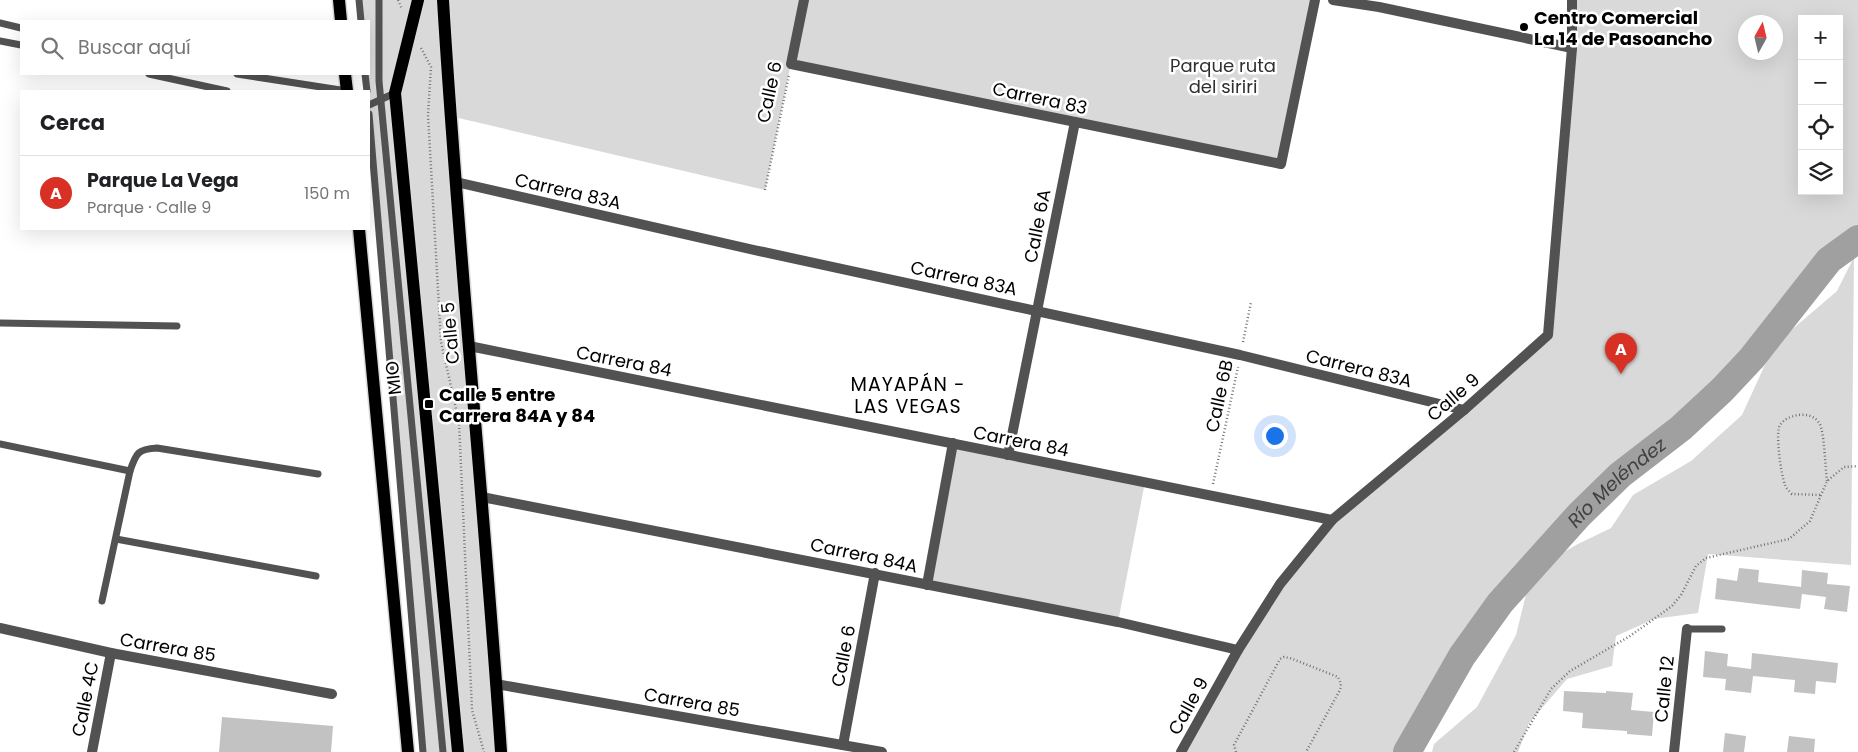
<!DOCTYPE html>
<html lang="es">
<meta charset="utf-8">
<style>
:root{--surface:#fff;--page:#f6f6f6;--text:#202124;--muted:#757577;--line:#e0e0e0;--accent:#d93025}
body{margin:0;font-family:Poppins,sans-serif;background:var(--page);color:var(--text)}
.controls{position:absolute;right:15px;top:15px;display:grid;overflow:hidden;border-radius:0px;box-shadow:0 5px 20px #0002}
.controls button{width:45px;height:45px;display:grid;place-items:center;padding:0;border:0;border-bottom:1px solid var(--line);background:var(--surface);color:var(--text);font:25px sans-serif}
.compass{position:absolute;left:1738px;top:15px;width:45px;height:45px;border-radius:50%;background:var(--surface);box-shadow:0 5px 20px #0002;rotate:8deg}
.you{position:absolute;left:1274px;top:435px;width:18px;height:18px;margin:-12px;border:4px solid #fff;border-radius:50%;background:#1a73e8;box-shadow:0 0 0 8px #1a73e833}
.badge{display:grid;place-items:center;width:32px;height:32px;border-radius:50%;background:var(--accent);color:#fff;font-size:16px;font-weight:700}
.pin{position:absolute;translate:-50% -41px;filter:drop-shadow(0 1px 2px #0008)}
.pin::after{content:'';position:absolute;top:26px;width:18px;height:15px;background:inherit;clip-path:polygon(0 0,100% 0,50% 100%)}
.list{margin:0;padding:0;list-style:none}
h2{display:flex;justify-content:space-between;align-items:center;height:65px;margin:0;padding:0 20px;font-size:21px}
h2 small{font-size:16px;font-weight:400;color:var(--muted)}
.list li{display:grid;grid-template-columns:32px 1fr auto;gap:15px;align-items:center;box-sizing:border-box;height:75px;padding:0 20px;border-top:1px solid var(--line)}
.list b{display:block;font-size:19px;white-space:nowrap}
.list p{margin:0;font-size:16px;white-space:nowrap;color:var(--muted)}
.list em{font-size:16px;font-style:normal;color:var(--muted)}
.icon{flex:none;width:28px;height:28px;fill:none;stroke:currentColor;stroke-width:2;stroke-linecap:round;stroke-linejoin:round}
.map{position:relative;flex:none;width:1858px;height:752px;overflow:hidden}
.search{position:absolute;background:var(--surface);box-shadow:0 5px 20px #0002;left:20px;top:20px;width:350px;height:55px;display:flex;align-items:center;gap:12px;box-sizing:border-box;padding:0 18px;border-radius:0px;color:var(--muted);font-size:19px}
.panel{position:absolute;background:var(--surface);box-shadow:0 5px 20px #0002;left:20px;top:90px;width:350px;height:140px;border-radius:0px}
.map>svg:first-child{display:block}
</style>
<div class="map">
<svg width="1858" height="752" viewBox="0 0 1858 752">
<rect width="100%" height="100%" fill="#fff"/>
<g fill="#d9d9d9" fill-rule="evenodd">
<polygon points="359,0 1315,0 1281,164 790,68 765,190 450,116 501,752 423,752 369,114 369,91 365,74 369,74 369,21 361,21"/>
<path d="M 1572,0 L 1858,0 L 1858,239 L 1829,260 L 1752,358 L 1722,390 L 1681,428 L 1620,475 L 1579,515 L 1500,603 L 1462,656 L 1407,752 L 1181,752 L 1238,650 L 1332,520 L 1548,335 ZM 1802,19 L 1839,19 L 1839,191 L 1802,191 ZM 1746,22 L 1776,22 L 1776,52 L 1746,52 Z"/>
<polygon points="1854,257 1851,565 1708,554 1698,613 1654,619 1616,636 1612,666 1567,679 1529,723 1518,752 1432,752 1434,744 1477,707 1516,635 1532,570 1578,544 1611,528 1633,495 1691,461 1742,415 1774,345 1837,291"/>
<polygon points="953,443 1145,482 1118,622 927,585"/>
</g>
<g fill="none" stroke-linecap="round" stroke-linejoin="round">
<path stroke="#a0a0a0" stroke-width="28" id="s1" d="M 1407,752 L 1462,656 L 1500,603 L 1579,515 L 1620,475 L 1681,428 L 1722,390 L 1752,358 L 1829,260 L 1858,239"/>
</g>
<g fill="#c2c2c2">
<polygon points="1739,568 1759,570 1758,582 1801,587 1802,570 1828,573 1827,584 1850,586 1847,612 1824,609 1826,597 1802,594 1800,609 1715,599 1717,578 1737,581"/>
<polygon points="1705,651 1728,654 1727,666 1751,669 1752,653 1838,663 1836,683 1816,681 1815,694 1794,692 1795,680 1753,676 1751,693 1725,690 1726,679 1703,677"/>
<polygon points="1564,691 1606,693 1606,691 1633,693 1631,710 1654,712 1652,736 1627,734 1627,731 1582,728 1583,713 1563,711"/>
<polygon points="222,717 333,726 331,752 219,752"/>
<polygon points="1725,733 1746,736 1744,752 1723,752"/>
<polygon points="1789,736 1815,739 1814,752 1787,752"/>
</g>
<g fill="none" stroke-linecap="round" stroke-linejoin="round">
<defs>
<g id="primary">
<polyline points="339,0 341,21"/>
<polyline points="418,0 395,93 458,752"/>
<path d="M 443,0 C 458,251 484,501 501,752"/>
<polyline points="345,74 347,91"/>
<polyline points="359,229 408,752"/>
</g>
</defs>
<use href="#primary" stroke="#dbdbdb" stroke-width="15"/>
<g stroke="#747474" stroke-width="2.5" stroke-dasharray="1 2.5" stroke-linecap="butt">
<polyline points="398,0 402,9"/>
<polyline points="421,48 431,67 428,115 441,342 459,422 472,710 484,752"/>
<polyline points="765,190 789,75"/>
<polyline points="1243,342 1251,302"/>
<polyline points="1213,484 1238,367"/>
<path d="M 1820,495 L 1792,494 C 1789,491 1786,488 1785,485 C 1781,475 1775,432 1780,425 C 1788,413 1815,409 1821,427 C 1825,443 1825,465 1827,481"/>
<polyline points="1236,752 1234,745 1280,659 1284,657 1290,658 1338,677 1341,684 1340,690 1306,752"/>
<polyline points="1514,752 1551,689 1570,671 1630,636 1672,606 1681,595 1696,566 1706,558 1789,539 1810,521 1827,481 1844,467 1858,466"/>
</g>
<g stroke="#525252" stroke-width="7">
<polyline points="359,0 361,21"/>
<polyline points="379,0 379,81 443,752"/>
<polyline points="0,23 21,28"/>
<polyline points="0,41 21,45"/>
<polyline points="149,74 227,91"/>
<polyline points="237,74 347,91"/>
<polyline points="365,74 367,91"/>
<polyline points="369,105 395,93"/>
<polyline points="369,114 423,752"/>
<polyline points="0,323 177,326"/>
<polyline points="0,444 130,471"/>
<polyline points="116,539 316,576"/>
<path d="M 102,601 L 130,471 C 136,453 138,449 157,448 L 318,474"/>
<polyline points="1687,629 1722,629"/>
</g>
<g stroke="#525252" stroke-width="10">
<polyline points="804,0 791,64 1281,164 1315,0"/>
<polyline points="1333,0 1379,7 1572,48"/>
<polyline points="456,182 754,250 1240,355 1464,410"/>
<polyline points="469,346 1332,520"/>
<polyline points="1008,455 1075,122"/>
<polyline points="482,497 1118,622 1238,650"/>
<polyline points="927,585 953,443"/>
<polyline points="0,628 111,653 332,694"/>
<polyline points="496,684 882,752"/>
<polyline points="843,745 875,573"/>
<polyline points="92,752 111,653"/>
<polyline points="1181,752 1238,650 1280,584 1332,520 1464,410 1548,335 1572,48 1572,0"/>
<polyline points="1674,752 1687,629"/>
</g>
<use href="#primary" stroke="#000" stroke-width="12"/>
</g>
<g fill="#000" stroke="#fff" stroke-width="2">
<circle cx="1524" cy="27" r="5"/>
<rect x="424" y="399" width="10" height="10" rx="2.5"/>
</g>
<g text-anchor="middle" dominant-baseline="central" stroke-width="5" stroke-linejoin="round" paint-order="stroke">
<g font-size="18" font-weight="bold" fill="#000" stroke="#fff" text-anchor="start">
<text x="1534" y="17">Centro Comercial<tspan x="1534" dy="21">La 14 de Pasoancho</tspan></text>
<text x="439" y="394">Calle 5 entre<tspan x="439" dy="21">Carrera 84A y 84</tspan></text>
</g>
<g font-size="18" fill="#303030" stroke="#fff">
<text x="1223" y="65">Parque ruta<tspan x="1223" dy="21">del siriri</tspan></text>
</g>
<g font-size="18" fill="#000" stroke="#fff">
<text transform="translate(769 92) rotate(-78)">Calle 6</text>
<text transform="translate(1040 98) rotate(12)">Carrera 83</text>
<text transform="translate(568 191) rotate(13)">Carrera 83A</text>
<text transform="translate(1037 226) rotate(-79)">Calle 6A</text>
<text transform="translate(964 278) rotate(12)">Carrera 83A</text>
<text transform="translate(450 333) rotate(-95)">Calle 5</text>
<text transform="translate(624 361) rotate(11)">Carrera 84</text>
<text transform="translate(1359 368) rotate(14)">Carrera 83A</text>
<text transform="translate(393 378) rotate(-96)">MIO</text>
<text transform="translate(1219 396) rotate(-78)">Calle 6B</text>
<text transform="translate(1453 397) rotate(-41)">Calle 9</text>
<text transform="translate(1021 441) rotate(11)">Carrera 84</text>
<text transform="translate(864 555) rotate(12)">Carrera 84A</text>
<text transform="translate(168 647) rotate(10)">Carrera 85</text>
<text transform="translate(843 656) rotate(-79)">Calle 6</text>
<text transform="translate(1664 689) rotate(-84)">Calle 12</text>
<text transform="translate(85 699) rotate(-79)">Calle 4C</text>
<text transform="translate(692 702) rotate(10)">Carrera 85</text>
<text transform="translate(1188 706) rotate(-61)">Calle 9</text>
</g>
<g font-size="19" letter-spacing="1" fill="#000" stroke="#fff">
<text x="908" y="384">MAYAPÁN -<tspan x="908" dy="22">LAS VEGAS</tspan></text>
</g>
<g font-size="19" font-style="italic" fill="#414141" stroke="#fff">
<text stroke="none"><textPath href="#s1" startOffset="344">Río Meléndez</textPath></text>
</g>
</g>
</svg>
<div class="controls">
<button>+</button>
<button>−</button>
<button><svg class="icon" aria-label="locate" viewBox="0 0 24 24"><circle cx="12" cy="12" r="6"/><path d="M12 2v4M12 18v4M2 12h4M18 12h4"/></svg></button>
<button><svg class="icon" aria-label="layers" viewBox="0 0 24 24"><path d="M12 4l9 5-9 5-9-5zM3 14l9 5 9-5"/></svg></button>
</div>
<svg class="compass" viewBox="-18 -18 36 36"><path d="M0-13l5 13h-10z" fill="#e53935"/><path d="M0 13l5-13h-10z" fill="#757577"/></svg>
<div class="you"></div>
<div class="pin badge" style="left:1621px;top:374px">A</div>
<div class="search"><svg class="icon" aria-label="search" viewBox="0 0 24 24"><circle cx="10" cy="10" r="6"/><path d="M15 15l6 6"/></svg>Buscar aquí</div>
<section class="panel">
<h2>Cerca<small></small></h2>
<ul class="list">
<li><span class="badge">A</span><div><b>Parque La Vega</b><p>Parque · Calle 9</p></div><em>150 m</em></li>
</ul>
</section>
</div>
